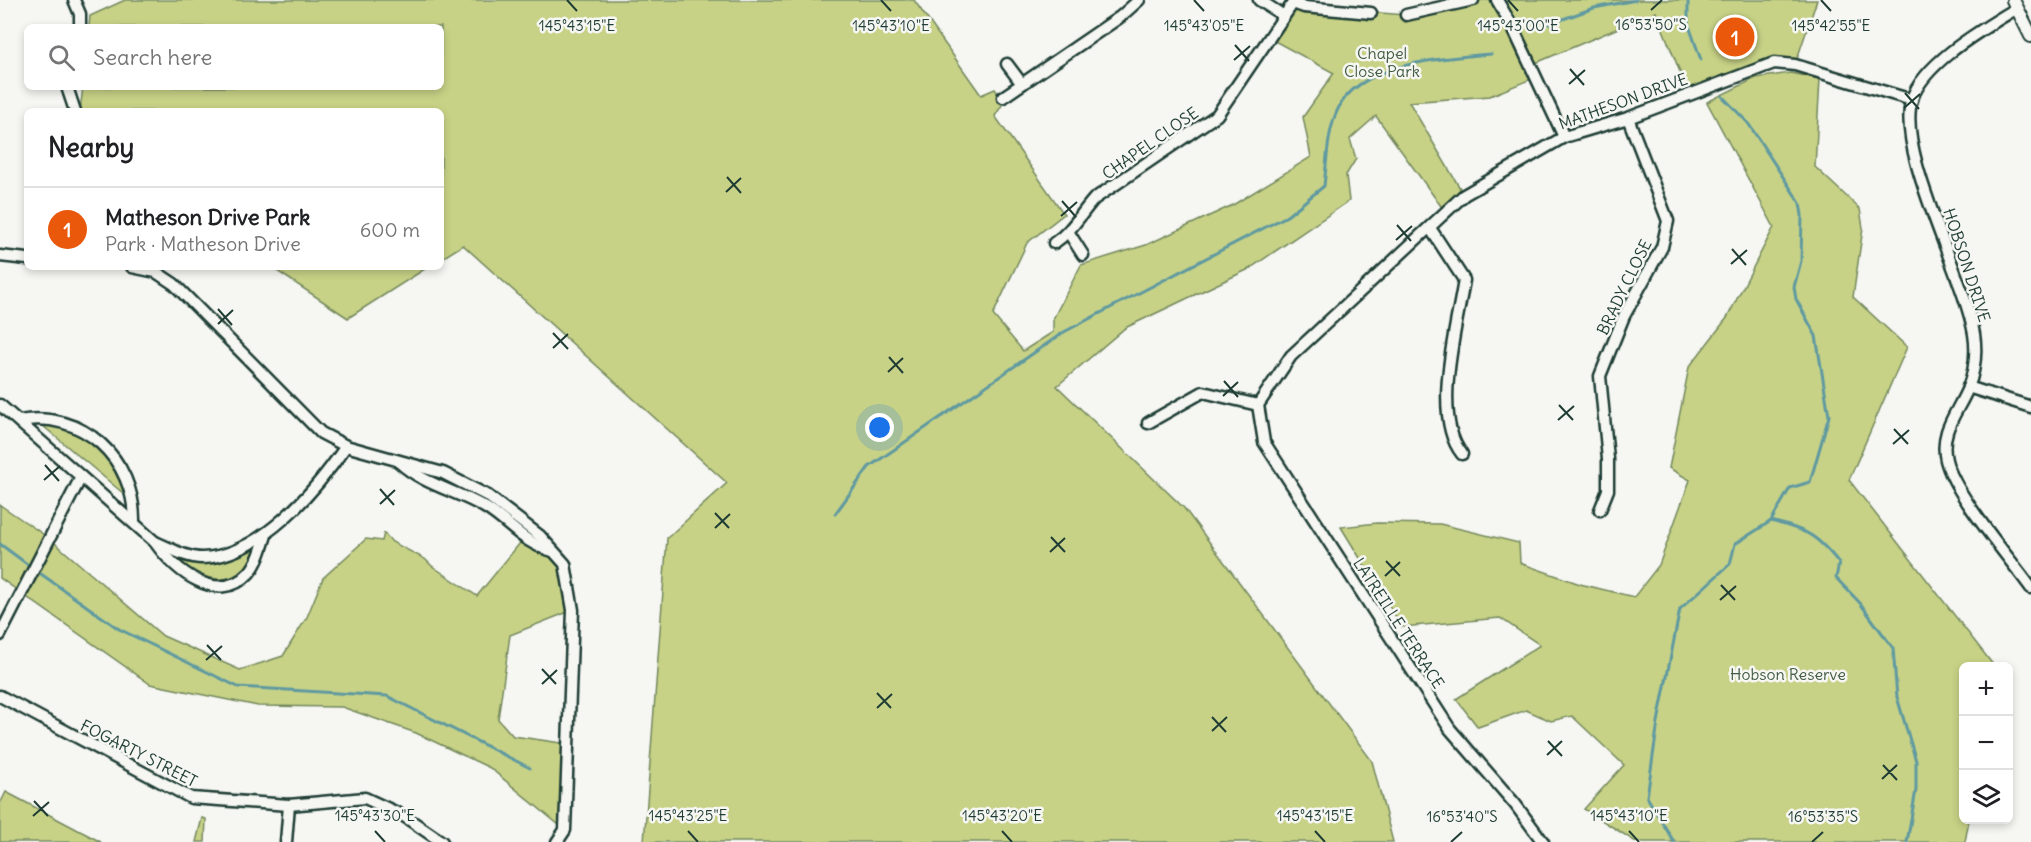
<!DOCTYPE html>
<meta charset="utf-8">
<style>
:root{--surface:#fff;--page:#f2f2f2;--text:#202124;--muted:#757577;--line:#e0e0e0;--accent:#ea580c}
body{margin:0;font-family:Delius,sans-serif;background:var(--page);color:var(--text)}
.controls{position:absolute;right:18px;bottom:18px;display:grid;overflow:hidden;border-radius:9px;box-shadow:0 3px 9px #0003}
.controls button{width:54px;height:54px;display:grid;place-items:center;padding:0;border:0;border-bottom:2px solid var(--line);background:var(--surface);color:var(--text);font:30px sans-serif}
.you{position:absolute;left:880px;top:428px;width:21px;height:21px;margin:-15px;border:4px solid #fff;border-radius:50%;background:#1a73e8;box-shadow:0 0 0 9px #1a73e833}
.badge{display:grid;place-items:center;width:39px;height:39px;border-radius:50%;background:var(--accent);color:#fff;font-size:20px;font-weight:700}
.pin{position:absolute;translate:-50% -50%;border:3px solid #fff;box-shadow:0 2px 6px #0006}
.list{margin:0;padding:0;list-style:none}
h2{display:flex;justify-content:space-between;align-items:center;height:78px;margin:0;padding:0 24px;font-size:26px}
h2 small{font-size:20px;font-weight:400;color:var(--muted)}
.list li{display:grid;grid-template-columns:39px 1fr auto;gap:18px;align-items:center;box-sizing:border-box;height:84px;padding:0 24px;border-top:2px solid var(--line)}
.list b{display:block;font-size:22px;white-space:nowrap}
.list p{margin:0;font-size:20px;white-space:nowrap;color:var(--muted)}
.list em{font-size:20px;font-style:normal;color:var(--muted)}
.icon{flex:none;width:33px;height:33px;fill:none;stroke:currentColor;stroke-width:2;stroke-linecap:round;stroke-linejoin:round}
.map{position:relative;flex:none;width:2031px;height:842px;overflow:hidden}
.search{position:absolute;background:var(--surface);box-shadow:0 3px 9px #0003;left:24px;top:24px;width:420px;height:66px;display:flex;align-items:center;gap:15px;box-sizing:border-box;padding:0 21px;border-radius:9px;color:var(--muted);font-size:22px}
.panel{position:absolute;background:var(--surface);box-shadow:0 3px 9px #0003;left:24px;top:108px;width:420px;height:162px;border-radius:9px}
.map>svg:first-child{display:block}
</style>
<div class="map">
<svg width="2031" height="842" viewBox="0 0 2031 842">
<rect width="100%" height="100%" fill="#f6f6f2"/>
<filter id="ink" filterUnits="userSpaceOnUse"><feTurbulence type="fractalNoise" baseFrequency=".0167" numOctaves="2"/><feDisplacementMap in="SourceGraphic" scale="12" xChannelSelector="R" yChannelSelector="G"/><feConvolveMatrix kernelMatrix="1 2 1 2 8 2 1 2 1" color-interpolation-filters="sRGB"/></filter>
<g filter="url(#ink)">
<g fill="#c7d286" stroke="#73885d" stroke-width="1.5">
<polygon points="125,0 914,0 981,95 995,89 1004,102 995,116 1064,214 1027,243 993,315 1023,351 1053,332 1053,319 1081,265 1146,245 1233,205 1311,157 1303,117 1334,73 1269,38 1293,3 1304,7 1406,15 1473,0 1497,0 1501,6 1508,0 1817,0 1795,65 1774,63 1688,92 1656,12 1531,65 1536,77 1490,96 1409,102 1464,195 1446,213 1376,116 1350,139 1356,159 1346,175 1349,201 1249,269 1125,328 1057,386 1184,508 1372,761 1393,842 644,842 667,538 727,483 463,245 441,259 441,111 80,111 83,87 441,87 441,27 89,27 90,16"/>
<polygon points="1791,73 1820,79 1815,167 1860,209 1863,228 1853,297 1907,347 1849,480 1994,666 1964,666 1964,820 1969,820 1965,842 1636,842 1584,809 1624,765 1572,716 1551,721 1526,710 1478,727 1456,699 1540,645 1500,618 1402,627 1341,527 1377,523 1440,524 1519,543 1520,563 1580,584 1634,597 1659,565 1690,480 1669,468 1689,367 1727,318 1774,227 1707,102 1756,78"/>
<polygon points="271,267 428,267 348,318"/>
<path d="M 53,422 C 104,438 109,454 130,499 L 43,426 Z"/>
<polygon points="0,505 49,538 163,636 240,670 283,656 307,617 323,578 366,539 382,541 384,533 392,542 425,559 432,566 477,596 524,538 565,564 573,610 510,635 498,719 513,736 568,744 565,830 490,768 416,733 342,707 258,706 150,684 0,578"/>
<path d="M 254,544 L 257,548 C 255,553 254,561 251,565 C 231,591 182,577 171,551 L 181,559 Z"/>
<polygon points="6,792 101,842 0,842 0,804"/>
<polygon points="202,818 206,819 205,842 196,842"/>
</g>
<g fill="none" stroke-linecap="round" stroke-linejoin="round">
<g stroke="#5f99a1" stroke-width="3">
<polyline points="1688,0 1688,23 1701,60"/>
<polyline points="1549,24 1594,8 1636,0"/>
<path d="M 835,514 L 869,467 L 1064,332 L 1287,216 L 1324,186 C 1327,162 1327,131 1338,109 C 1360,62 1447,58 1491,54"/>
<path d="M 1771,521 C 1807,531 1815,533 1839,563 L 1836,578 L 1860,603 L 1893,648 L 1897,697 L 1916,761 L 1916,790 L 1907,842"/>
<polyline points="0,544 27,564"/>
<polyline points="41,574 119,629 238,687 387,696 530,768"/>
<polyline points="1674,842 1647,797 1658,722 1680,609 1730,564 1735,544 1771,521 1790,488 1810,482 1829,416 1816,336 1796,299 1794,287 1801,261 1802,215 1800,203 1748,123 1722,96"/>
</g>
<defs>
<g id="minor">
<polyline points="74,0 80,14 80,27"/>
<polyline points="1259,0 1284,16"/>
<polyline points="1497,0 1511,24 1564,137"/>
<polyline points="1293,3 1304,7 1371,13"/>
<path d="M 2017,8 C 1985,28 1924,62 1912,99 C 1895,151 1964,275 1974,334 C 1977,353 1975,370 1968,388 C 1958,412 1939,431 1946,460 C 1954,494 2009,557 2031,588"/>
<polyline points="1406,15 1473,0"/>
<polyline points="1007,64 1022,84"/>
<polyline points="67,87 75,111"/>
<polyline points="1003,97 1120,17 1139,0"/>
<path d="M 1430,228 L 1464,280 C 1457,326 1431,416 1462,454"/>
<polyline points="1069,233 1083,255"/>
<path d="M 1054,243 C 1071,232 1080,215 1094,199 L 1217,115 L 1295,0"/>
<polyline points="0,256 27,259"/>
<polyline points="132,267 156,272 174,284 321,433 346,446 443,473 488,496 540,536 565,564 573,610 565,830 557,842"/>
<polyline points="1968,387 2031,407"/>
<path d="M 0,405 L 155,542 C 170,548 186,558 202,558 C 261,556 316,490 346,446"/>
<polyline points="1258,405 1291,356 1464,195 1564,137 1628,118 1774,63 1795,65 1912,100"/>
<polyline points="1258,405 1264,442 1450,729 1515,804 1543,842"/>
<path d="M 19,421 C 82,409 135,459 134,522"/>
<polyline points="1148,423 1203,392 1258,405"/>
<path d="M 399,462 C 424,485 458,491 486,508 C 509,522 525,545 553,551"/>
<polyline points="1600,510 1608,490 1608,459 1600,376 1624,316 1662,247 1668,221 1628,118"/>
<path d="M 155,542 C 174,569 217,607 249,573 C 258,563 262,548 266,535"/>
<polyline points="0,635 81,477"/>
<polyline points="0,696 191,798 289,805 365,798 404,816 442,842"/>
<polyline points="286,842 289,805"/>
</g>
<polyline id="tertiary" points="2013,0 2031,36"/>
</defs>
<use href="#minor" stroke="#1f3d34" stroke-width="15"/>
<use href="#tertiary" stroke="#1f3d34" stroke-width="16"/>
<use href="#minor" stroke="#f6f6f2" stroke-width="10"/>
<use href="#tertiary" stroke="#f6f6f2" stroke-width="12"/>
</g>
</g>
<path fill="none" stroke="#1f3d34" stroke-width="2" d="M 567,0 L 577,11M 881,0 L 891,11M 1194,0 L 1204,11M 1508,0 L 1518,11M 1821,0 L 1831,11M 1651,10 L 1662,0M 1235,45 L 1249,61M 1234,60 L 1250,46M 1570,69 L 1584,85M 1569,84 L 1585,70M 1905,93 L 1919,109M 1904,108 L 1920,94M 727,177 L 741,193M 726,192 L 741,178M 1062,201 L 1076,217M 1061,216 L 1077,202M 1397,225 L 1411,241M 1396,240 L 1412,226M 1732,249 L 1746,265M 1731,264 L 1747,250M 218,309 L 232,325M 218,324 L 233,310M 553,333 L 568,349M 553,348 L 568,334M 889,357 L 903,373M 888,372 L 903,358M 1224,381 L 1238,397M 1223,396 L 1238,382M 1559,405 L 1573,420M 1558,420 L 1574,406M 1894,429 L 1908,444M 1893,444 L 1909,430M 45,465 L 59,481M 44,480 L 60,466M 380,489 L 394,505M 380,504 L 395,490M 715,513 L 729,528M 715,528 L 730,514M 1051,537 L 1065,552M 1050,552 L 1065,538M 1386,561 L 1400,576M 1385,576 L 1400,562M 1721,585 L 1735,600M 1720,600 L 1736,586M 207,645 L 221,660M 206,660 L 222,646M 542,669 L 556,684M 542,684 L 557,670M 877,693 L 891,708M 877,708 L 892,694M 1212,717 L 1226,732M 1212,731 L 1227,717M 1548,741 L 1562,756M 1547,755 L 1562,741M 1883,765 L 1897,780M 1882,779 L 1897,765M 34,801 L 48,816M 33,816 L 49,802M 375,831 L 385,842M 688,831 L 698,842M 1002,831 L 1012,842M 1315,831 L 1325,842M 1629,831 L 1639,842M 1451,842 L 1462,832M 1812,842 L 1823,832"/>
<g text-anchor="middle" dominant-baseline="central" stroke-width="5" stroke-linejoin="round" paint-order="stroke">
<g font-size="16" fill="#415b44" stroke="#f6f6f2">
<text x="1382" y="53">Chapel<tspan x="1382" dy="18">Close Park</tspan></text>
<text x="1788" y="674">Hobson Reserve</text>
</g>
<g font-size="16" fill="#1f3d34" stroke="#f6f6f2">
<text transform="translate(1623 101) rotate(-20)">MATHESON DRIVE</text>
<text transform="translate(1150 143) rotate(-35)">CHAPEL CLOSE</text>
<text transform="translate(1967 265) rotate(72)">HOBSON DRIVE</text>
<text transform="translate(1624 287) rotate(-64)">BRADY CLOSE</text>
<text transform="translate(1399 623) rotate(57)">LATREILLE TERRACE</text>
<text transform="translate(139 753) rotate(27)">FOGARTY STREET</text>
</g>
</g>
<g font-size="15" text-anchor="middle" fill="#1f3d34" stroke="#f6f6f2" stroke-width="5" stroke-linejoin="round" paint-order="stroke">
<text x="1651" y="30">16°53'50"S</text>
<text x="577" y="31">145°43'15"E</text>
<text x="891" y="31">145°43'10"E</text>
<text x="1204" y="31">145°43'05"E</text>
<text x="1518" y="31">145°43'00"E</text>
<text x="1831" y="31">145°42'55"E</text>
<text x="375" y="821">145°43'30"E</text>
<text x="688" y="821">145°43'25"E</text>
<text x="1002" y="821">145°43'20"E</text>
<text x="1315" y="821">145°43'15"E</text>
<text x="1629" y="821">145°43'10"E</text>
<text x="1462" y="822">16°53'40"S</text>
<text x="1823" y="822">16°53'35"S</text>
</g>
</svg>
<div class="controls">
<button>+</button>
<button>−</button>
<button><svg class="icon" aria-label="layers" viewBox="0 0 24 24"><path d="M12 4l9 5-9 5-9-5zM3 14l9 5 9-5"/></svg></button>
</div>
<div class="you"></div>
<div class="pin badge" style="left:1735px;top:37px">1</div>
<div class="search"><svg class="icon" aria-label="search" viewBox="0 0 24 24"><circle cx="10" cy="10" r="6"/><path d="M15 15l6 6"/></svg>Search here</div>
<section class="panel">
<h2>Nearby<small></small></h2>
<ul class="list">
<li><span class="badge">1</span><div><b>Matheson Drive Park</b><p>Park · Matheson Drive</p></div><em>600 m</em></li>
</ul>
</section>
</div>
